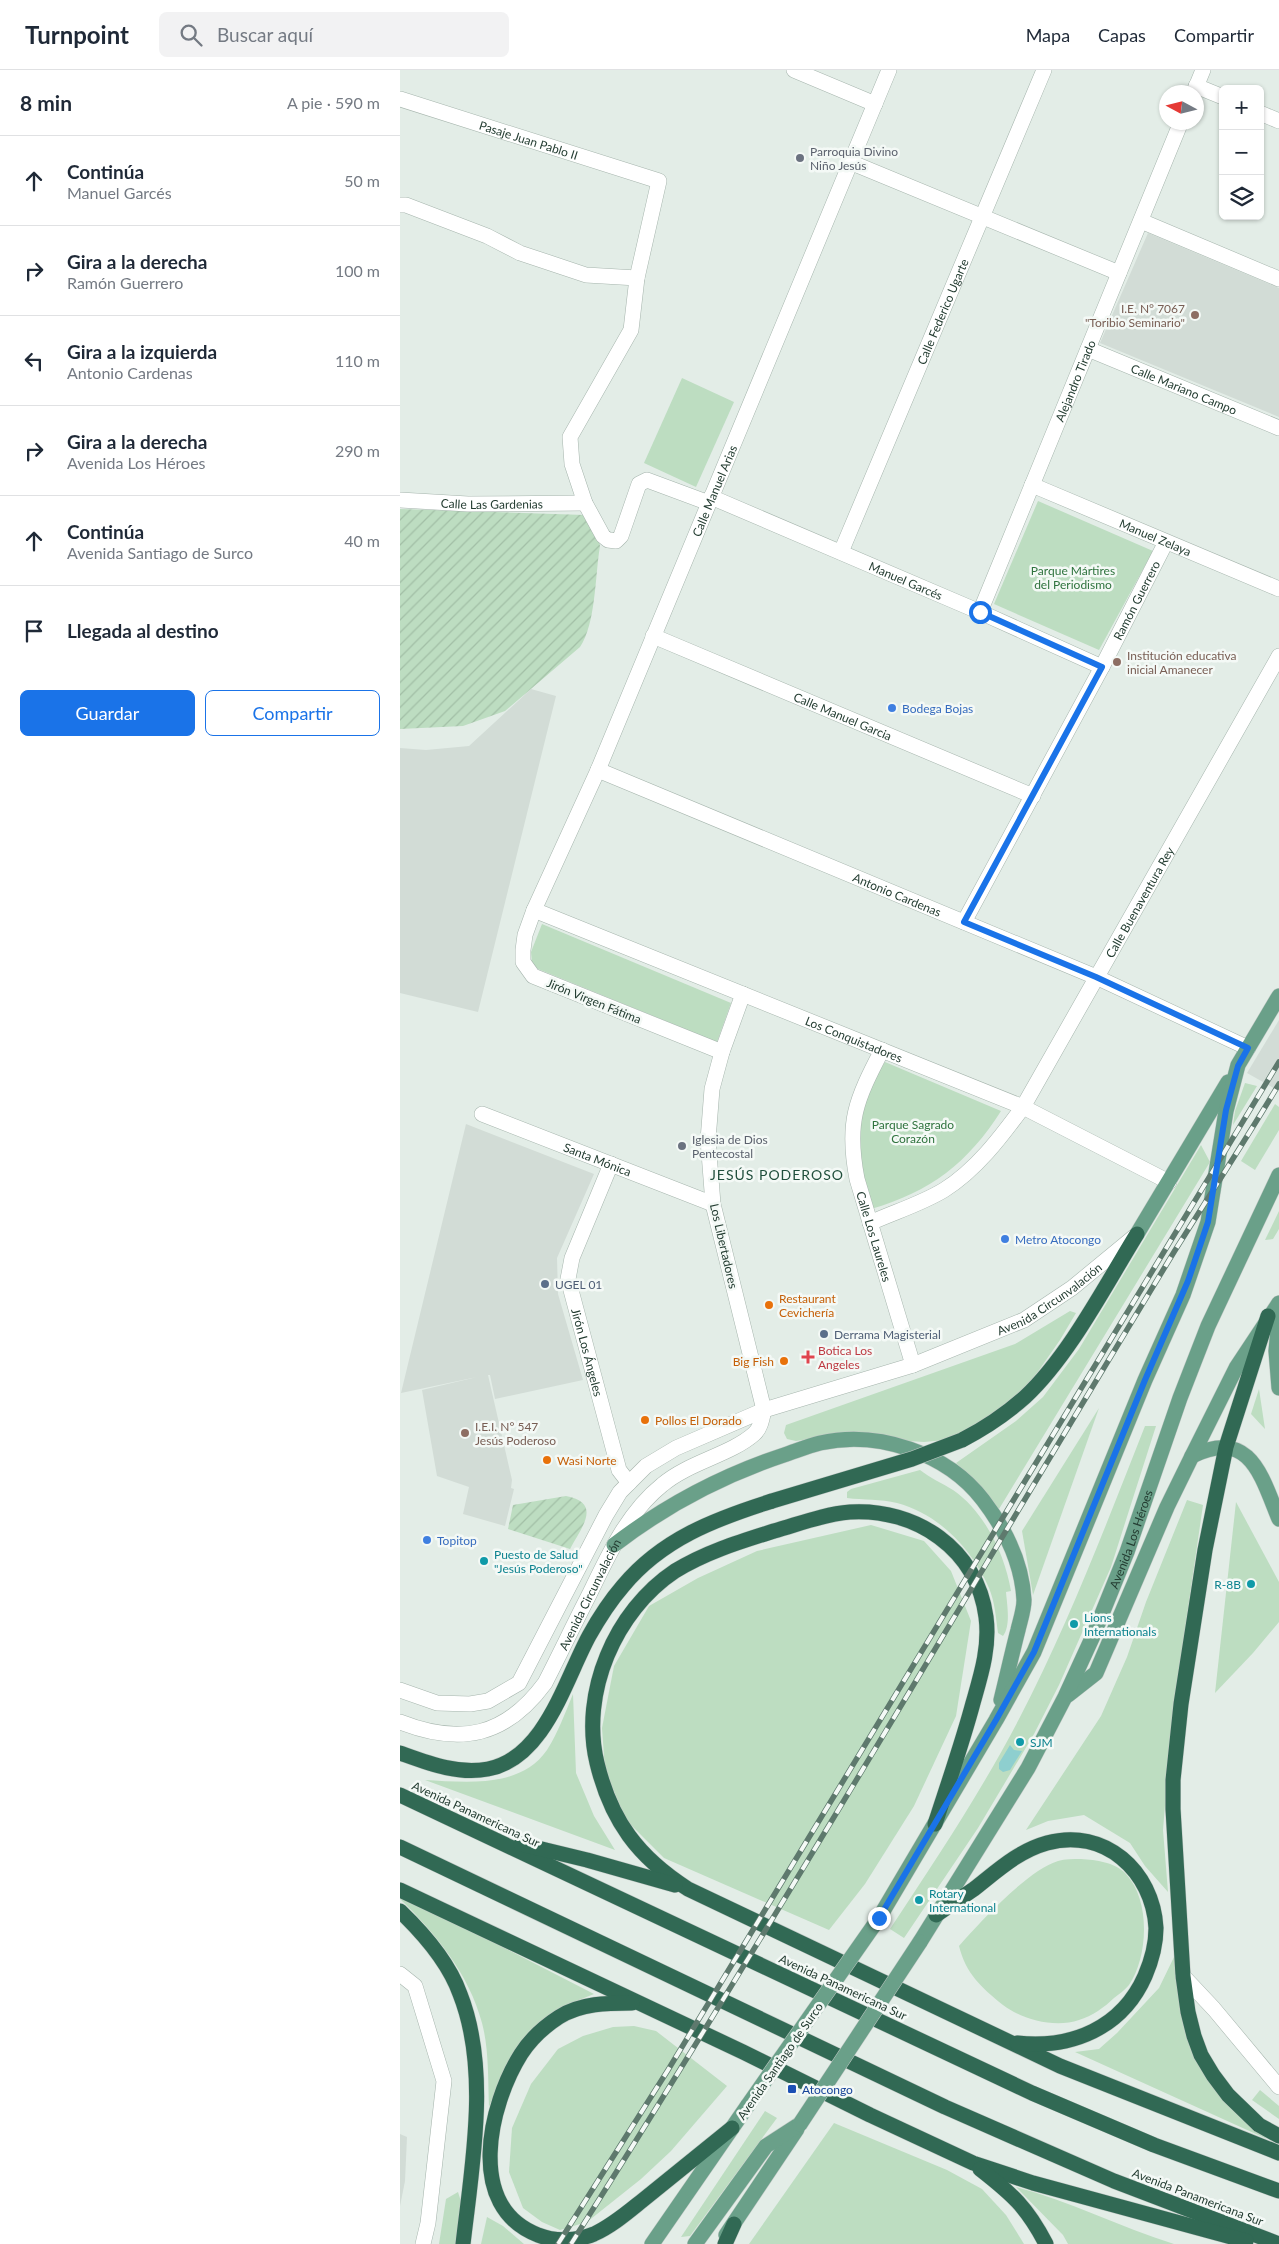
<!DOCTYPE html>
<html lang="es">
<meta charset="utf-8">
<style>
:root{--surface:#fff;--page:#f2f2f3;--text:#1f2937;--muted:#747a83;--line:#e0e1e3;--accent:#1a73e8}
body{margin:0;font-family:Lato,sans-serif;background:var(--page);color:var(--text)}
.controls{position:absolute;right:15px;top:15px;display:grid;overflow:hidden;border-radius:8px;box-shadow:0 1px 4px #0004}
.controls button{width:45px;height:45px;display:grid;place-items:center;padding:0;border:0;border-bottom:1px solid var(--line);background:var(--surface);color:var(--text);font:25px sans-serif}
.compass{position:absolute;left:759px;top:15px;width:45px;height:45px;border-radius:50%;background:var(--surface);box-shadow:0 1px 4px #0004;rotate:277deg}
.stop{position:absolute;width:15px;height:15px;margin:-11px;border:4px solid #1a73e8;border-radius:50%;background:#fff}
.stop.end{background:#1a73e8;border-color:#fff;box-shadow:0 1px 5px #0008}
.list{margin:0;padding:0;list-style:none}
h2{display:flex;justify-content:space-between;align-items:center;height:65px;margin:0;padding:0 20px;font-size:21px}
h2 small{font-size:16px;font-weight:400;color:var(--muted)}
.list li{display:grid;grid-template-columns:32px 1fr auto;gap:15px;align-items:center;box-sizing:border-box;height:90px;padding:0 20px;border-top:1px solid var(--line)}
.list b{display:block;font-size:19px;white-space:nowrap}
.list p{margin:0;font-size:16px;white-space:nowrap;color:var(--muted)}
.list em{font-size:16px;font-style:normal;color:var(--muted)}
.actions{display:flex;gap:10px;padding:15px 20px}
.actions a{flex:1;padding:11px 0;border:1px solid var(--accent);border-radius:8px;text-align:center;font-size:18px;color:var(--accent)}
.actions .main{background:var(--accent);color:#fff}
.icon{flex:none;width:28px;height:28px;fill:none;stroke:currentColor;stroke-width:2;stroke-linecap:round;stroke-linejoin:round}
.map{position:relative;flex:none;width:879px;height:2174px;overflow:hidden}
header{display:flex;align-items:center;gap:30px;box-sizing:border-box;height:70px;padding:0 25px;background:var(--surface);border-bottom:1px solid var(--line)}
header strong{font-size:24px}
nav{display:flex;gap:28px;margin-inline-start:auto;font-size:18px}
.search{width:350px;height:45px;background:var(--page);display:flex;align-items:center;gap:12px;box-sizing:border-box;padding:0 18px;border-radius:8px;color:var(--muted);font-size:19px}
main{display:flex}
aside{flex:1;background:var(--surface)}
.map>svg:first-child{display:block}
</style>
<header>
<strong>Turnpoint</strong>
<div class="search"><svg class="icon" aria-label="search" viewBox="0 0 24 24"><circle cx="10" cy="10" r="6"/><path d="M15 15l6 6"/></svg>Buscar aquí</div>
<nav><a>Mapa</a><a>Capas</a><a>Compartir</a></nav>
</header>
<main>
<aside>
<h2>8 min<small>A pie · 590 m</small></h2>
<ul class="list">
<li><svg class="icon" aria-label="ahead" viewBox="0 0 24 24"><path d="M12 20V5M6 11l6-6 6 6"/></svg><div><b>Continúa</b><p>Manuel Garcés</p></div><em>50 m</em></li>
<li><svg class="icon" aria-label="right" viewBox="0 0 24 24"><path d="M7 20v-9h11M14 6l5 5-5 5"/></svg><div><b>Gira a la derecha</b><p>Ramón Guerrero</p></div><em>100 m</em></li>
<li><svg class="icon" aria-label="left" viewBox="0 0 24 24"><path d="M17 20v-9H6M10 6l-5 5 5 5"/></svg><div><b>Gira a la izquierda</b><p>Antonio Cardenas</p></div><em>110 m</em></li>
<li><svg class="icon" aria-label="right" viewBox="0 0 24 24"><path d="M7 20v-9h11M14 6l5 5-5 5"/></svg><div><b>Gira a la derecha</b><p>Avenida Los Héroes</p></div><em>290 m</em></li>
<li><svg class="icon" aria-label="ahead" viewBox="0 0 24 24"><path d="M12 20V5M6 11l6-6 6 6"/></svg><div><b>Continúa</b><p>Avenida Santiago de Surco</p></div><em>40 m</em></li>
<li><svg class="icon" aria-label="arrive" viewBox="0 0 24 24"><path d="M6 21V4h12l-3 4 3 4H6"/></svg><div><b>Llegada al destino</b></div></li>
</ul>
<div class="actions"><a class="main">Guardar</a><a>Compartir</a></div>
</aside>
<div class="map">
<svg width="879" height="2174" viewBox="0 0 879 2174">
<defs>
<pattern id="garden-furrows" width="10" height="10" patternUnits="userSpaceOnUse" patternTransform="scale(1.25)"><rect width="10" height="10" fill="#bdddc1"/><path d="M-1 1l2-2M0 10L10 0M9 11l2-2" fill="none" stroke="#a2bfa6"/></pattern>
</defs>
<rect width="100%" height="100%" fill="#e3ede7"/>
<g fill="#d2dcd6">
<polygon points="748,163 879,218 879,347 700,273"/>
<polygon points="131,619 156,626 78,942 0,923 0,678 26,680 69,676"/>
<polygon points="879,950 879,1021 847,1003"/>
<polygon points="66,1054 194,1104 157,1188 158,1224 183,1310 95,1329 90,1305 88,1305 112,1410 111,1418 114,1419 105,1456 63,1444 69,1417 37,1406 22,1320 77,1307 1,1323"/>
<polygon points="0,2064 7,2067 5,2111 0,2136"/>
</g>
<g fill="#bdddc1">
<polygon points="282,308 334,332 296,417 244,393"/>
<polygon points="638,431 753,481 699,580 594,534"/>
<polygon points="142,854 331,933 317,972 138,899 132,893 131,882"/>
<path d="M 485,992 L 601,1041 C 568,1093 530,1122 471,1139 C 467,1122 461,1104 459,1086 C 455,1053 467,1019 485,992 Z"/>
<polygon points="845,1013 857,1016 833,1055 835,1041"/>
<polygon points="875,1034 879,1037 879,1060 855,1100 841,1091"/>
<polygon points="801,1075 810,1092 599,1439 556,1393 616,1351 643,1327 679,1279"/>
<polygon points="879,1141 879,1159 873,1169 865,1170"/>
<polygon points="670,1241 676,1243 660,1270 637,1303 611,1333 579,1354 545,1370 524,1372 428,1366 396,1371 387,1369 384,1363 386,1355 615,1274"/>
<polygon points="859,1319 865,1359 851,1344"/>
<polygon points="699,1338 633,1525 622,1461"/>
<path d="M 745,1356 L 756,1356 L 711,1497 L 659,1615 L 634,1664 L 578,1758 L 504,1868 L 490,1859 C 535,1791 581,1722 619,1649 C 668,1555 706,1455 745,1356 Z"/>
<path d="M 520,1400 C 530,1408 542,1413 553,1420 C 585,1442 605,1485 611,1521 L 606,1522 C 607,1534 611,1556 603,1566 L 598,1563 C 596,1549 595,1532 589,1518 C 572,1479 539,1444 497,1433 C 481,1429 463,1430 447,1428 L 447,1422 L 451,1419 Z"/>
<polygon points="787,1430 803,1435 772,1649 763,1760 768,1822 745,1796 730,1773 684,1745 648,1751 626,1760 701,1646 727,1587 746,1532"/>
<polygon points="836,1432 879,1512 879,1552 853,1583 815,1623"/>
<polygon points="471,1455 524,1471 551,1501 571,1551 556,1646 514,1736 465,1814 429,1860 264,1788 226,1750 205,1700 202,1658 214,1596 249,1536 298,1508 357,1481"/>
<path d="M 173,1624 L 176,1703 L 194,1746 L 215,1780 L 25,1710 C 65,1712 120,1719 147,1680 C 158,1663 165,1643 173,1624 Z"/>
<path d="M 681,1789 C 696,1790 715,1792 726,1804 C 751,1831 748,1887 729,1915 C 725,1920 719,1924 714,1928 C 705,1937 692,1946 679,1950 C 655,1958 623,1950 603,1935 C 581,1917 566,1904 559,1876 C 580,1852 628,1800 658,1791 C 665,1789 673,1789 681,1789 Z"/>
<path d="M 0,1824 L 194,1924 L 169,1934 L 151,1945 L 100,2009 L 89,2037 C 88,2010 89,1979 82,1953 C 69,1904 36,1864 0,1829 Z"/>
<polygon points="775,1885 782,1924 829,2034 867,2069 675,1982 699,1979 717,1963 759,1918"/>
<polygon points="234,1956 256,1961 327,2016 271,2081 241,2109 187,2152 160,2160 142,2152 123,2138 109,2102 112,2058 131,2014 158,1979 183,1966 213,1957"/>
<polygon points="860,2020 879,2036 879,2049 852,2030"/>
<polygon points="365,2041 377,2048 290,2166 281,2167"/>
<polygon points="434,2053 547,2100 582,2119 606,2145 624,2174 349,2174"/>
<path d="M 616,2117 C 670,2131 720,2157 774,2174 L 668,2174 L 663,2165 Z"/>
<polygon points="58,2122 63,2138 56,2174 39,2174 46,2129"/>
<polygon points="87,2147 103,2156 124,2174 81,2174"/>
</g>
<g fill="url(#garden-furrows)">
<path d="M 0,439 L 185,445 L 198,468 L 200,476 C 195,505 196,554 180,577 L 105,641 L 63,656 L 0,659 Z"/>
<path d="M 166,1426 C 203,1433 181,1458 170,1479 L 108,1459 L 113,1435 Z"/>
</g>
<polygon fill="#8ecfcf" points="610,1675 614,1680 622,1681 610,1700 603,1702 599,1699 599,1693"/>
<g fill="none" stroke-linecap="round" stroke-linejoin="round">
<defs>
<g id="minor">
<polyline points="394,0 475,34"/>
<polyline points="796,16 823,27"/>
<polyline points="794,22 803,0"/>
<path id="s1" d="M 0,29 L 259,111 L 237,208 L 231,260 L 170,367 L 172,394 L 185,433 L 203,466 L 208,470 L 216,471 L 221,466 L 239,414 L 247,410 L 309,433"/>
<polyline points="860,43 879,51"/>
<polyline points="450,92 719,203"/>
<polyline points="0,135 6,135 87,166 120,183 186,205 237,208"/>
<polyline points="741,151 879,209"/>
<path id="s2" d="M 688,279 L 879,358"/>
<path id="s3" d="M 632,415 L 879,519"/>
<path id="s4" d="M 311,427 L 580,542 L 702,597"/>
<path id="s5" d="M 0,430 L 68,434 L 185,433"/>
<path id="s6" d="M 441,482 L 644,0"/>
<path id="s7" d="M 580,542 L 781,52"/>
<path id="s8" d="M 253,566 L 633,726"/>
<path id="s9" d="M 198,700 L 696,907 L 848,978"/>
<path id="s10" d="M 134,840 L 623,1037 L 769,1112"/>
<path id="s11" d="M 564,852 L 702,597 L 766,472"/>
<path id="s12" d="M 482,980 C 456,1030 446,1052 457,1109 L 513,1295"/>
<path id="s13" d="M 322,982 L 133,906 L 123,892 L 123,880 L 125,865 L 134,840 L 198,700 L 489,0"/>
<path id="s14" d="M 82,1044 L 313,1134"/>
<path id="s15" d="M 211,1094 L 172,1188 L 168,1209 L 219,1400 L 229,1413"/>
<path id="s16" d="M 470,1153 C 494,1142 521,1134 544,1120 C 576,1100 601,1067 623,1037 L 879,586"/>
<path id="s17" d="M 0,1620 L 37,1633 L 70,1634 L 88,1631 L 119,1613 L 206,1445 L 220,1422 L 246,1396 L 276,1378 L 364,1340 L 513,1295 L 624,1250 L 672,1218 L 734,1167"/>
<path id="s18" d="M 0,1652 C 61,1676 106,1666 145,1613 C 160,1584 174,1554 189,1525 C 208,1486 227,1443 262,1415 C 289,1392 330,1385 354,1364 C 361,1358 362,1348 364,1340 L 313,1134 L 308,1070 L 312,1019 L 322,982 L 343,924"/>
<polyline points="0,1904 15,1916 44,2011 28,2153 23,2174"/>
<polyline points="783,1906 814,1939 879,2017"/>
</g>
<g id="major">
<polyline points="737,1164 828,1012"/>
<polyline points="879,1249 876,1281 879,1318"/>
<path d="M 792,1386 C 850,1358 861,1405 879,1449"/>
<path d="M 214,1475 C 266,1435 321,1406 384,1385 C 396,1381 408,1376 420,1373 C 478,1360 547,1383 583,1430 C 606,1460 622,1492 624,1530 C 624,1540 620,1551 618,1560 C 612,1583 607,1606 601,1630"/>
<polyline points="668,1625 696,1603 767,1437 792,1386 836,1298 879,1233"/>
<polyline points="479,1848 596,1650 634,1582 745,1310 783,1225 808,1152 826,1041 838,995 879,926"/>
<path id="s19" d="M 520,1872 L 628,1698 L 665,1627 L 693,1566 L 727,1482 L 780,1328 L 808,1256 L 879,1105"/>
<polyline points="326,2165 397,2059"/>
<polyline points="252,2174 348,2035"/>
<polyline points="295,2174 366,2076 400,2054"/>
</g>
<g id="highway">
<polyline points="868,1246 826,1377 805,1480 781,1634 773,1710 773,1739 783,1906 788,1942 794,1966 801,1985 813,2005 828,2025 859,2055 879,2066"/>
<path d="M 562,1370 C 585,1358 606,1344 625,1327 C 669,1286 705,1216 737,1164"/>
<path d="M 0,1683 C 28,1693 58,1705 88,1699 C 145,1688 165,1610 189,1566 C 199,1548 210,1531 223,1516 C 262,1469 315,1449 372,1431"/>
<polyline points="0,1725 632,2023 754,2075 879,2121"/>
<path d="M 535,1754 C 548,1714 562,1674 573,1633 C 581,1605 590,1577 586,1547 C 577,1479 516,1438 450,1442 C 424,1444 399,1454 374,1461 C 339,1472 306,1482 275,1501 C 215,1541 180,1623 197,1693 C 211,1751 238,1787 288,1819 L 660,1996 L 879,2083"/>
<polyline points="121,1774 187,1790 275,1815"/>
<polyline points="0,1777 545,2037 714,2111 879,2174"/>
<polyline points="0,1820 343,1982 470,2045 573,2093 633,2113 846,2171"/>
<path d="M 0,1841 C 24,1864 49,1893 60,1924 C 90,2000 72,2095 63,2174"/>
<path d="M 536,1845 C 549,1836 561,1828 574,1819 C 597,1801 618,1781 647,1773 C 704,1757 753,1801 756,1858 C 756,1874 751,1892 745,1906 C 722,1958 672,1979 617,1973"/>
<path d="M 232,1933 C 208,1933 181,1933 159,1947 C 145,1956 130,1970 121,1984 C 89,2035 65,2137 138,2165 C 155,2172 177,2171 194,2164 C 212,2156 228,2142 243,2130 C 273,2106 302,2082 332,2058"/>
<path d="M 580,2099 C 612,2124 627,2137 646,2174"/>
<polyline points="325,2174 334,2154"/>
</g>
</defs>
<use href="#minor" stroke="#a6b5ad" stroke-width="16"/>
<use href="#major" stroke="#c2c9c6" stroke-width="16"/>
<use href="#highway" stroke="#c2c9c6" stroke-width="16"/>
<use href="#minor" stroke="#fff" stroke-width="15"/>
<use href="#major" stroke="#6aa089" stroke-width="15"/>
<use href="#highway" stroke="#316954" stroke-width="15"/>
<defs>
<g id="rail">
<polyline points="158,2174 268,2000 879,992"/>
<path d="M 171,2174 C 378,1847 573,1513 774,1182 C 809,1126 845,1071 879,1014"/>
</g>
</defs>
<use href="#rail" stroke="#5e796d" stroke-width="5.5"/>
<use href="#rail" stroke="#f4f9f6" stroke-width="4" stroke-dasharray="11" stroke-linecap="butt"/>
<defs>
<g id="major-bridge">
<polyline points="348,2035 479,1848"/>
<polyline points="400,2054 520,1872"/>
</g>
<polyline id="highway-bridge" points="372,1431 512,1389 562,1370"/>
</defs>
<use href="#major-bridge" stroke="#c2c9c6" stroke-width="16" stroke-linecap="butt"/>
<use href="#highway-bridge" stroke="#c2c9c6" stroke-width="16" stroke-linecap="butt"/>
<use href="#major-bridge" stroke="#6aa089" stroke-width="15"/>
<use href="#highway-bridge" stroke="#316954" stroke-width="15"/>
</g>
<g fill="none" stroke-linecap="round" stroke-linejoin="round">
<polyline stroke="#1a73e8" stroke-width="6" points="479,1848 596,1650 634,1582 745,1310 788,1211 808,1152 826,1040 838,996 848,978 696,907 564,852 702,597 580,542"/>
</g>
<g fill="#6b7280" stroke="#f4f9f6" stroke-width="2">
<circle cx="400" cy="88" r="5"/>
<circle cx="282" cy="1076" r="5"/>
</g>
<g fill="#8d6e63" stroke="#f4f9f6" stroke-width="2">
<circle cx="795" cy="245" r="5"/>
<circle cx="717" cy="592" r="5"/>
<circle cx="65" cy="1363" r="5"/>
</g>
<g fill="#3f7fe0" stroke="#f4f9f6" stroke-width="2">
<circle cx="492" cy="638" r="5"/>
<circle cx="605" cy="1169" r="5"/>
<circle cx="27" cy="1470" r="5"/>
</g>
<g fill="#5c6f8a" stroke="#f4f9f6" stroke-width="2">
<circle cx="145" cy="1214" r="5"/>
<circle cx="424" cy="1264" r="5"/>
</g>
<g fill="#e8710a" stroke="#f4f9f6" stroke-width="2">
<circle cx="369" cy="1235" r="5"/>
<circle cx="384" cy="1291" r="5"/>
<circle cx="245" cy="1350" r="5"/>
<circle cx="147" cy="1390" r="5"/>
</g>
<path fill="#e0444e" stroke="#f4f9f6" stroke-width="2" d="M405.5 1279.5h5v5h5v5h-5v5h-5v-5h-5v-5h5z"/>
<g fill="#0f9aa8" stroke="#f4f9f6" stroke-width="2">
<circle cx="84" cy="1491" r="5"/>
<circle cx="851" cy="1514" r="5"/>
<circle cx="674" cy="1554" r="5"/>
<circle cx="620" cy="1672" r="5"/>
<circle cx="519" cy="1830" r="5"/>
</g>
<rect fill="#1a4fb4" stroke="#f4f9f6" stroke-width="2" x="387" y="2014" width="10" height="10" rx="2.5"/>
<g text-anchor="middle" dominant-baseline="central" stroke-width="5" stroke-linejoin="round" paint-order="stroke">
<g font-size="12" fill="#243d32" stroke="#f4f9f6">
<text stroke="none"><textPath href="#s1" startOffset="135">Pasaje Juan Pablo II</textPath></text>
<text stroke="none"><textPath href="#s6" startOffset="261">Calle Federico Ugarte</textPath></text>
<text stroke="none"><textPath href="#s7" startOffset="250">Alejandro Tirado</textPath></text>
<text stroke="none"><textPath href="#s2" startOffset="104">Calle Mariano Campo</textPath></text>
<text stroke="none"><textPath href="#s13" startOffset="731">Calle Manuel Arias</textPath></text>
<text stroke="none"><textPath href="#s5" startOffset="92">Calle Las Gardenias</textPath></text>
<text stroke="none"><textPath href="#s3" startOffset="134">Manuel Zelaya</textPath></text>
<text stroke="none"><textPath href="#s4" startOffset="212">Manuel Garcés</textPath></text>
<text stroke="none"><textPath href="#s11" startOffset="365">Ramón Guerrero</textPath></text>
<text stroke="none"><textPath href="#s8" startOffset="206">Calle Manuel Garcia</textPath></text>
<text stroke="none"><textPath href="#s9" startOffset="324">Antonio Cardenas</textPath></text>
<text stroke="none"><textPath href="#s16" startOffset="432">Calle Buenaventura Rey</textPath></text>
<text transform="translate(194 931) rotate(22)">Jirón Virgen Fátima</text>
<text stroke="none"><textPath href="#s10" startOffset="345">Los Conquistadores</textPath></text>
<text stroke="none"><textPath href="#s14" startOffset="124">Santa Mónica</textPath></text>
<text stroke="none"><textPath href="#s12" startOffset="195">Calle Los Laureles</textPath></text>
<text transform="translate(324 1176) rotate(77)">Los Libertadores</text>
<text stroke="none"><textPath href="#s17" startOffset="818">Avenida Circunvalación</textPath></text>
<text stroke="none"><textPath href="#s15" startOffset="199">Jirón Los Ángeles</textPath></text>
<text stroke="none"><textPath href="#s19" startOffset="456">Avenida Los Héroes</textPath></text>
<text stroke="none"><textPath href="#s18" startOffset="264">Avenida Circunvalación</textPath></text>
<text transform="translate(76 1744) rotate(25)">Avenida Panamericana Sur</text>
<text transform="translate(443 1917) rotate(25)">Avenida Panamericana Sur</text>
<text transform="translate(380 1991) rotate(-55)">Avenida Santiago de Surco</text>
<text transform="translate(798 2127) rotate(21)">Avenida Panamericana Sur</text>
</g>
<g font-size="12" fill="#5b616d" stroke="#f4f9f6" text-anchor="start">
<text x="410" y="81">Parroquia Divino<tspan x="410" dy="14">Niño Jesús</tspan></text>
<text x="292" y="1069">Iglesia de Dios<tspan x="292" dy="14">Pentecostal</tspan></text>
</g>
<g font-size="12" fill="#785e54" stroke="#f4f9f6" text-anchor="start">
<text x="785" y="238" text-anchor="end">I.E. N° 7067<tspan x="785" dy="14">"Toribio Seminario"</tspan></text>
<text x="727" y="585">Institución educativa<tspan x="727" dy="14">inicial Amanecer</tspan></text>
<text x="75" y="1356">I.E.I. N° 547<tspan x="75" dy="14">Jesús Poderoso</tspan></text>
</g>
<g font-size="12" fill="#2f733e" stroke="#f4f9f6">
<text x="673" y="500">Parque Mártires<tspan x="673" dy="14">del Periodismo</tspan></text>
<text x="513" y="1054">Parque Sagrado<tspan x="513" dy="14">Corazón</tspan></text>
</g>
<g font-size="12" fill="#366cbe" stroke="#f4f9f6" text-anchor="start">
<text x="502" y="638">Bodega Bojas</text>
<text x="615" y="1169">Metro Atocongo</text>
<text x="37" y="1470">Topitop</text>
</g>
<g font-size="12" fill="#4e5e75" stroke="#f4f9f6" text-anchor="start">
<text x="155" y="1214">UGEL 01</text>
<text x="434" y="1264">Derrama Magisterial</text>
</g>
<g font-size="12" fill="#c56008" stroke="#f4f9f6" text-anchor="start">
<text x="379" y="1228">Restaurant<tspan x="379" dy="14">Cevichería</tspan></text>
<text x="374" y="1291" text-anchor="end">Big Fish</text>
<text x="255" y="1350">Pollos El Dorado</text>
<text x="157" y="1390">Wasi Norte</text>
</g>
<g font-size="12" fill="#be3a42" stroke="#f4f9f6" text-anchor="start">
<text x="418" y="1280">Botica Los<tspan x="418" dy="14">Angeles</tspan></text>
</g>
<g font-size="12" fill="#0d838f" stroke="#f4f9f6" text-anchor="start">
<text x="94" y="1484">Puesto de Salud<tspan x="94" dy="14">"Jesús Poderoso"</tspan></text>
<text x="841" y="1514" text-anchor="end">R-8B</text>
<text x="684" y="1547">Lions<tspan x="684" dy="14">Internationals</tspan></text>
<text x="630" y="1672">SJM</text>
<text x="529" y="1823">Rotary<tspan x="529" dy="14">International</tspan></text>
</g>
<g font-size="12" fill="#164399" stroke="#f4f9f6" text-anchor="start">
<text x="402" y="2019">Atocongo</text>
</g>
<g font-size="14" letter-spacing="1" fill="#204f3c" stroke="#f4f9f6">
<text x="377" y="1104">JESÚS PODEROSO</text>
</g>
</g>
</svg>
<div class="controls">
<button>+</button>
<button>−</button>
<button><svg class="icon" aria-label="layers" viewBox="0 0 24 24"><path d="M12 4l9 5-9 5-9-5zM3 14l9 5 9-5"/></svg></button>
</div>
<svg class="compass" viewBox="-18 -18 36 36"><path d="M0-13l5 13h-10z" fill="#e53935"/><path d="M0 13l5-13h-10z" fill="#747a83"/></svg>
<div class="stop" style="left:580px;top:542px"></div>
<div class="stop end" style="left:479px;top:1848px"></div>
</div>
</main>
